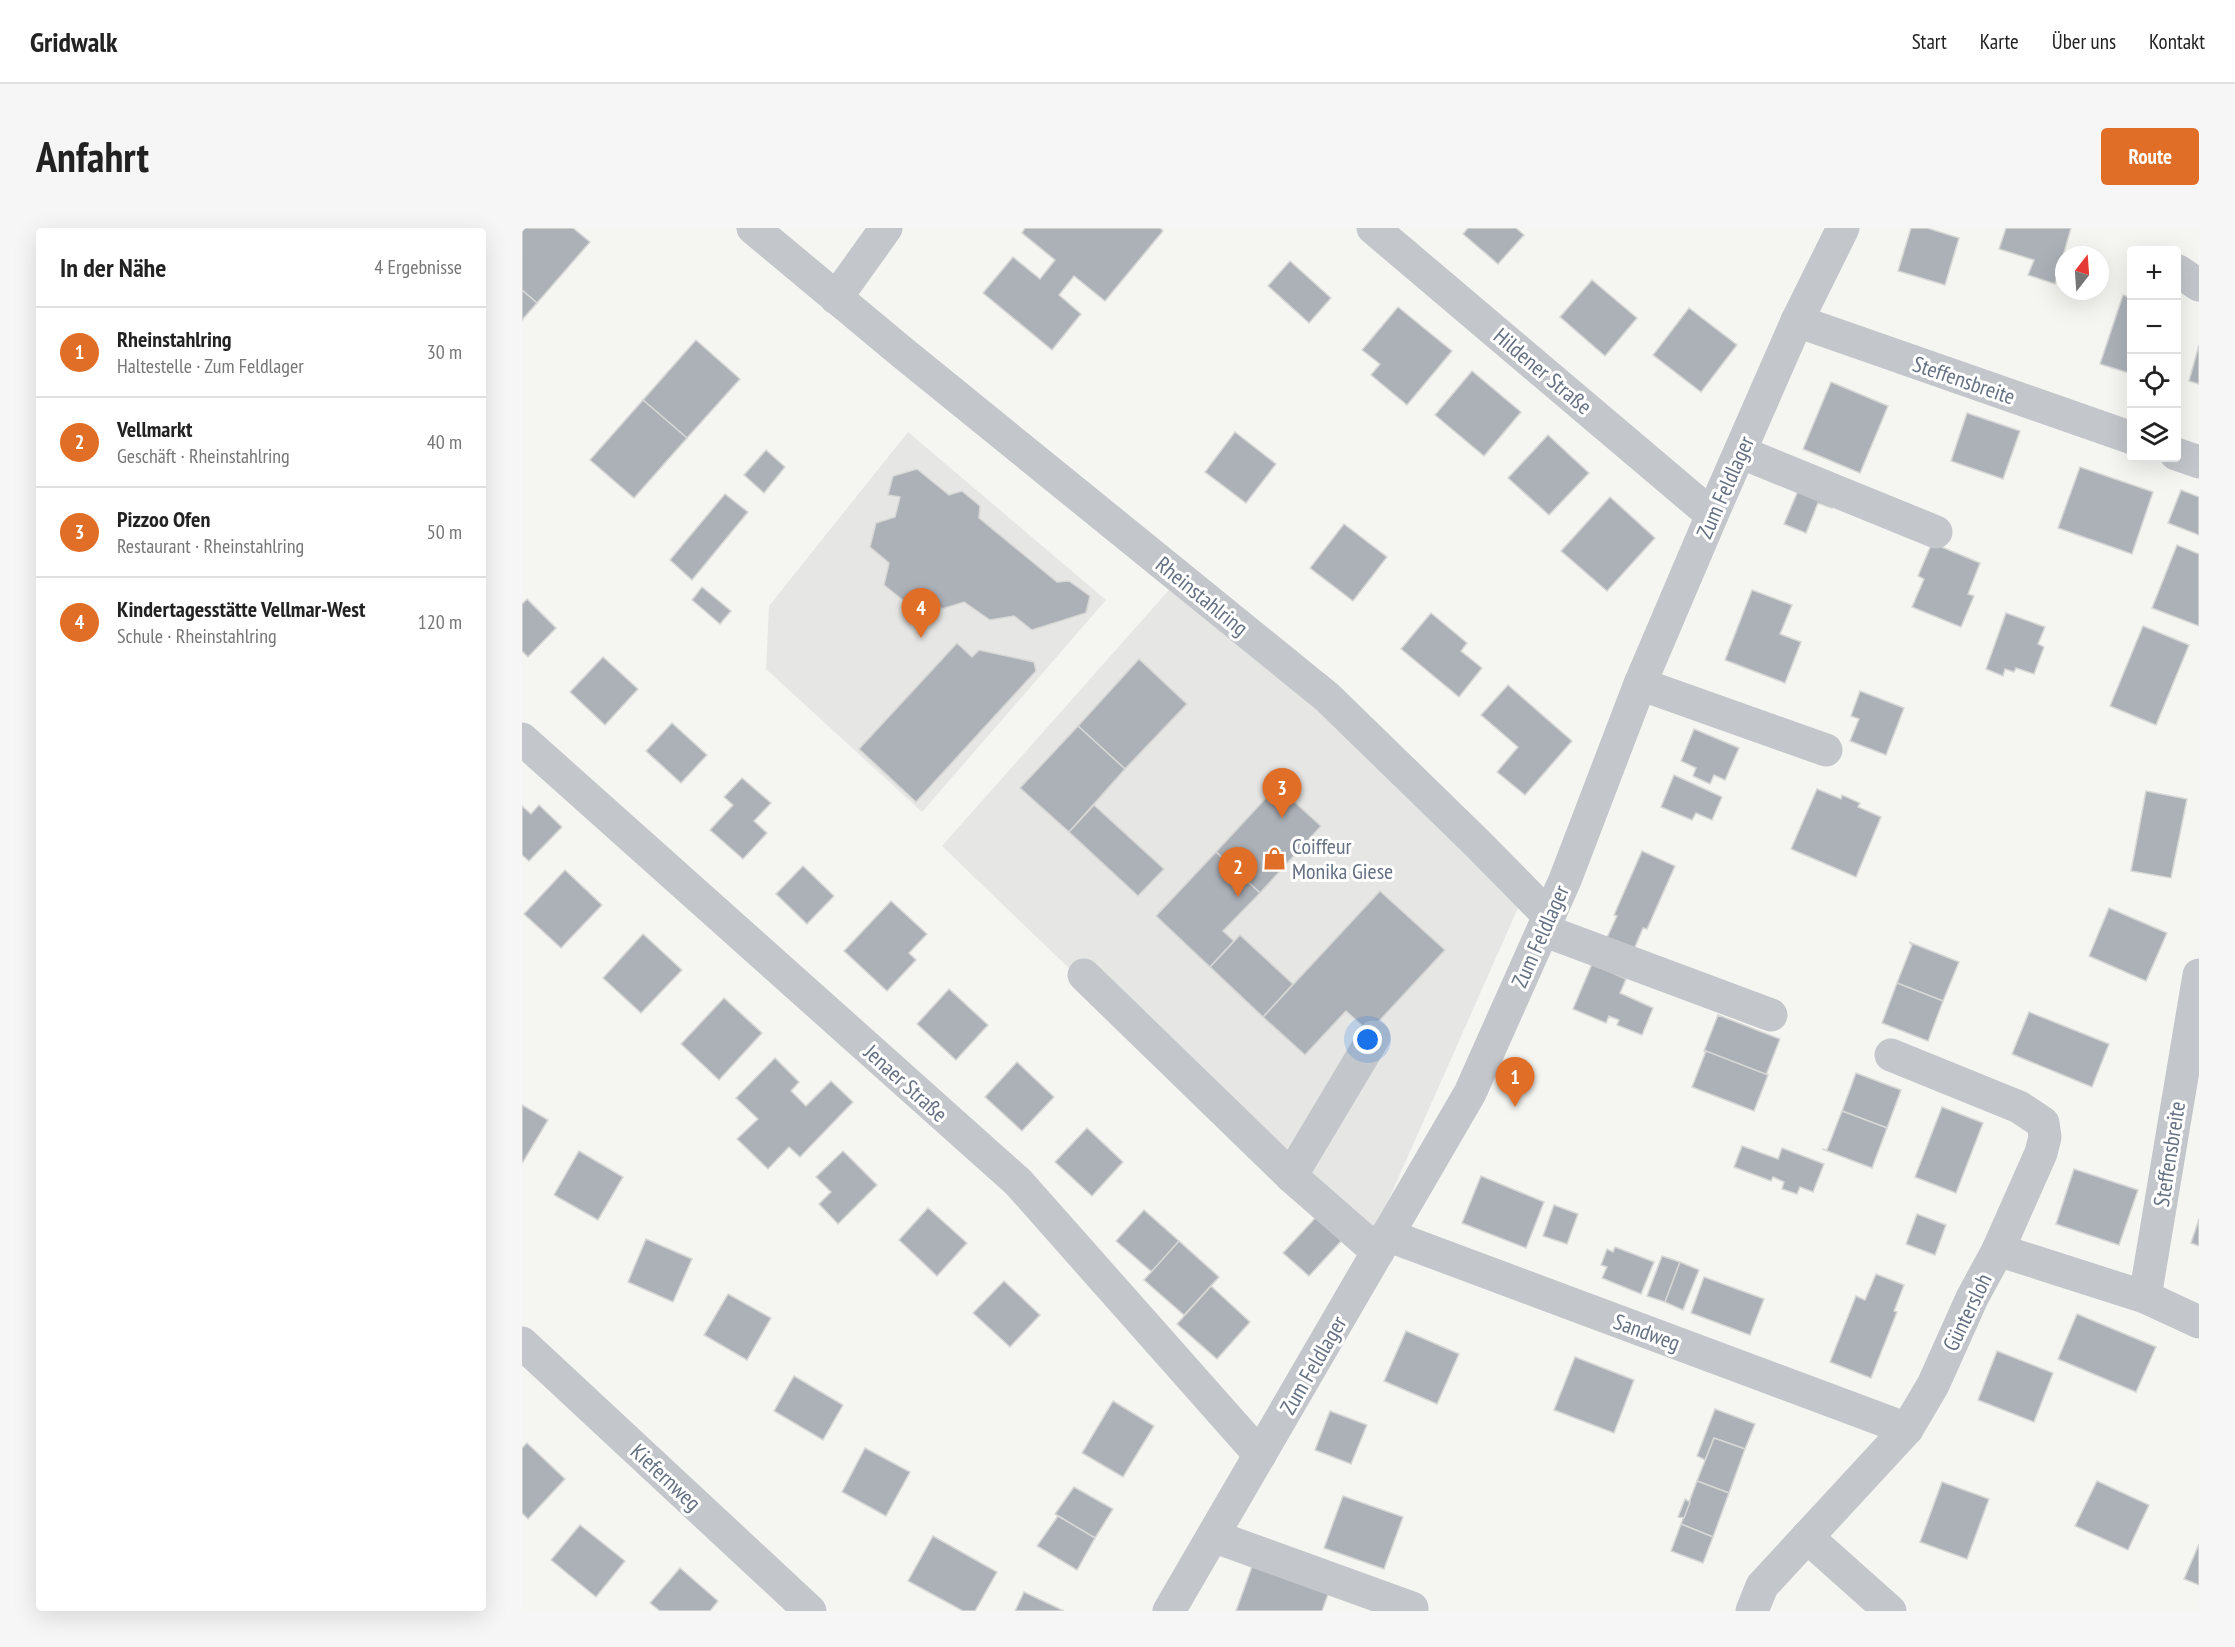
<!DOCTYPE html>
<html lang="de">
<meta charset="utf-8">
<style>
:root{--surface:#fff;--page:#f6f6f6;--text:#222;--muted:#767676;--line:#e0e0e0;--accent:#e16e27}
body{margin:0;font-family:"PT Sans Narrow",sans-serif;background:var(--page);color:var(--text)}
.controls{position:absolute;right:18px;top:18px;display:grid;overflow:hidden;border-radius:6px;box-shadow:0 6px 24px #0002}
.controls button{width:54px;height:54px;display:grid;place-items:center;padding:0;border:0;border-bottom:2px solid var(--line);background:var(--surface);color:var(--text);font:30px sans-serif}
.compass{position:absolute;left:1533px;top:18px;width:54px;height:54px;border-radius:50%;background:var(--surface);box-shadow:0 6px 24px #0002;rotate:17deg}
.you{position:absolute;left:846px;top:812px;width:21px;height:21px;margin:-15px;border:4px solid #fff;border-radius:50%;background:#1a73e8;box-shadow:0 0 0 9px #1a73e833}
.badge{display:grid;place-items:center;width:39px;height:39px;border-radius:50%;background:var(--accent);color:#fff;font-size:20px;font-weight:700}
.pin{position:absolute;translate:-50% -50px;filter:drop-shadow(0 2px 3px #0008)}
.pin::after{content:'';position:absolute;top:32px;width:21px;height:18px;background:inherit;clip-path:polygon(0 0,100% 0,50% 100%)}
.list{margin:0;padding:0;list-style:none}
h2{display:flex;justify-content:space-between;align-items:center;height:78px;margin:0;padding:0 24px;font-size:26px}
h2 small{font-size:20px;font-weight:400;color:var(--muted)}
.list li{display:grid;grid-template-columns:39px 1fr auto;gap:18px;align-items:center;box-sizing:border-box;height:90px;padding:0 24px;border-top:2px solid var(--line)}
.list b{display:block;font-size:22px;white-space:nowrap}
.list p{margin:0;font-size:20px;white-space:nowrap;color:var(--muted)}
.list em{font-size:20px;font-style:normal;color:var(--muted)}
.icon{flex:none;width:33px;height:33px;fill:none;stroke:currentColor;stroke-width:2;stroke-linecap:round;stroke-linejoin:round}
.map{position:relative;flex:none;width:1677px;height:1383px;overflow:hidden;border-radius:6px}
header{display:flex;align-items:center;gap:36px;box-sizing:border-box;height:84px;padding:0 30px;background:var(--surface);border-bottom:2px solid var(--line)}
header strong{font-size:28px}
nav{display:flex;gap:33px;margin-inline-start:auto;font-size:21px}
.intro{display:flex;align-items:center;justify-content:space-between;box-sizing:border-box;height:144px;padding:0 36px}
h1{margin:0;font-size:42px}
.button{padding:15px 27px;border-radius:6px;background:var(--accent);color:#fff;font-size:21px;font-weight:700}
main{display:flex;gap:36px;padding:0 36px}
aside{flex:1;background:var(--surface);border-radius:6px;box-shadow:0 6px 24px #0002}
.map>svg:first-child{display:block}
</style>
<header>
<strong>Gridwalk</strong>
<nav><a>Start</a><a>Karte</a><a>Über uns</a><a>Kontakt</a></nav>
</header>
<div class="intro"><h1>Anfahrt</h1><a class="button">Route</a></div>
<main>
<aside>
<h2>In der Nähe<small>4 Ergebnisse</small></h2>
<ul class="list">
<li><span class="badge">1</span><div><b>Rheinstahlring</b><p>Haltestelle · Zum Feldlager</p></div><em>30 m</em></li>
<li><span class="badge">2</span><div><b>Vellmarkt</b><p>Geschäft · Rheinstahlring</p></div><em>40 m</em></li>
<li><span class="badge">3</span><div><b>Pizzoo Ofen</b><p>Restaurant · Rheinstahlring</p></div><em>50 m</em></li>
<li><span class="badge">4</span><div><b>Kindertagesstätte Vellmar-West</b><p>Schule · Rheinstahlring</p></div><em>120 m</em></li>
</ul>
</aside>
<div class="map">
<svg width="1677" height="1383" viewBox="0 0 1677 1383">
<rect width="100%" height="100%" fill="#f5f6f2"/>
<g fill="#e6e6e5">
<polygon points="386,204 584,372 400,584 244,441 247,378"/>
<polygon points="654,354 1008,653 843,1025 420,618"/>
</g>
<g fill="#acb1b8" stroke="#d7d7d5" stroke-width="1.5">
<polygon points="3,0 51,0 68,14 15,75 0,62 0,3"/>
<polygon points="503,0 638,0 641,3 583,73 552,48 537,67 559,86 530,122 461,65 491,29 518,51 533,32 500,5"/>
<polygon points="946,0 994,0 1002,7 976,36 941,6"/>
<polygon points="1389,0 1405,0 1437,10 1423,57 1376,43"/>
<polygon points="1484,0 1549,0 1533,56 1506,47 1512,32 1477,21"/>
<polygon points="768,33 809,70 787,95 746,58"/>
<polygon points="1070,52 1115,90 1083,128 1038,89"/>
<polygon points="0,62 15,75 0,92"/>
<polygon points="1601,67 1610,70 1610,146 1578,136"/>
<polygon points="876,79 930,123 885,177 849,147 858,136 840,122"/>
<polygon points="1167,80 1215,117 1179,164 1131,127"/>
<polygon points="174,112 218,151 165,210 121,172"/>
<polygon points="1677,117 1677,156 1667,153"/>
<polygon points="950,143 999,184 962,228 913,187"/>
<polygon points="1309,154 1366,178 1338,245 1281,221"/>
<polygon points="121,172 165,210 112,270 68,232"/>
<polygon points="1445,185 1498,203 1481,251 1429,233"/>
<polygon points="713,204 754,236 724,275 683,244"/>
<polygon points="1026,207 1067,245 1027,287 986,250"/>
<polygon points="244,222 263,239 242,265 222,247"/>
<polygon points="1558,239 1631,264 1610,326 1536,300"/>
<polygon points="395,241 427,267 440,263 458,278 457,290 535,354 547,353 568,368 564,385 510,402 492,388 468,392 442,374 420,381 405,367 383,374 362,357 367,335 348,319 354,295 373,289 378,269 366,267 371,248"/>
<polygon points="1278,258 1313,273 1310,280 1296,275 1284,305 1262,296"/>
<polygon points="1659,262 1677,269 1677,307 1646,295"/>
<polygon points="203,266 226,284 170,352 148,332"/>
<polygon points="1088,269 1133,310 1085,363 1039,323"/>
<polygon points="822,296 865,329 831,373 788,340"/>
<polygon points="1410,315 1458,335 1446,366 1452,368 1439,399 1390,379 1402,351 1396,348"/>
<polygon points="1655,317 1677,326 1677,398 1630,380"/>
<polygon points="180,359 209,383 198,396 170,372"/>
<polygon points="1230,362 1270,377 1258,406 1279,414 1263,455 1203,432"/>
<polygon points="5,371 34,400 6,429 0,423 0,376"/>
<polygon points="909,385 945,415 939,423 960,440 937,469 879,421"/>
<polygon points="1484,385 1523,399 1516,416 1522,419 1512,446 1494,440 1492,444 1483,441 1481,448 1464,441"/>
<polygon points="1621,398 1667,417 1634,497 1588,478"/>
<polygon points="435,415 450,429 457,422 512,434 514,443 394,574 337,521"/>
<polygon points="81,429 116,461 83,497 48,464"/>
<polygon points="617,431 665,476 603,541 556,498"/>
<polygon points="986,457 1050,513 1003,567 975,544 996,519 959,487"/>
<polygon points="1338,463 1382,480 1364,527 1328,513 1337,491 1329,488"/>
<polygon points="150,495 185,527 159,555 124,523"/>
<polygon points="556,498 603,541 547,604 498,560"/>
<polygon points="1172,501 1217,520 1203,552 1192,547 1188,556 1171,548 1174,540 1159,533"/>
<polygon points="1152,547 1200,569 1190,592 1174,585 1170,592 1139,579"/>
<polygon points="220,550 249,575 232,593 245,605 221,631 188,602 211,577 202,569"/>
<polygon points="755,558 799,598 738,665 694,624"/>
<polygon points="1295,561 1319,571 1320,567 1338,575 1336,579 1359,589 1334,649 1269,621"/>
<polygon points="1624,563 1665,571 1649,650 1609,643"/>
<polygon points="17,577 40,599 7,633 0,627 0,578 9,586"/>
<polygon points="572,577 642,641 616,668 547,604"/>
<polygon points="1120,623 1153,638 1125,701 1121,700 1110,726 1082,716 1095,688 1092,687"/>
<polygon points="694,624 738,665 701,703 712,713 688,739 634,688"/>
<polygon points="281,638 312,668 285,696 254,666"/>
<polygon points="43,642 80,677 39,720 2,686"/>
<polygon points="858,663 923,722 847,804 824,783 783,827 741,789"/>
<polygon points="369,673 405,706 387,725 394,732 365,763 322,723"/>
<polygon points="1587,680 1645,705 1624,753 1567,728"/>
<polygon points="121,706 160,742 119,785 81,750"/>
<polygon points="718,707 771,756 741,789 688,739"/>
<polygon points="1387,714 1437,734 1421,773 1375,755 1390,717"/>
<polygon points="1070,736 1104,751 1098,765 1131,780 1120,807 1095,797 1097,792 1087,788 1084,795 1051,781"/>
<polygon points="1375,755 1421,773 1406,813 1360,795"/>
<polygon points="427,761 466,797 434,832 395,796"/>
<polygon points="202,770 240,805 197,852 159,816"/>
<polygon points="1507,784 1587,816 1570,859 1490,826"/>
<polygon points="1196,787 1258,811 1244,847 1182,823"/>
<polygon points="1184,823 1246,847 1232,883 1170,859"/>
<polygon points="253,830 277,854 269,863 284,878 309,853 331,874 278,929 267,919 246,941 215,911 236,891 214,870"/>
<polygon points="495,834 532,869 500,903 463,869"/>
<polygon points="1334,845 1379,862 1365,900 1320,883"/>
<polygon points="0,877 26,892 1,934 0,933"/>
<polygon points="1420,879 1461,895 1434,965 1393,949"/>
<polygon points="1320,883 1365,900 1350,940 1300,921 1305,922"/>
<polygon points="565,900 601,934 570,968 533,934"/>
<polygon points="1220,918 1256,931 1260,920 1302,936 1291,964 1278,959 1275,966 1260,961 1262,954 1251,949 1249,953 1212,939"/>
<polygon points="57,923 101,949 76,992 32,967"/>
<polygon points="321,923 355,957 316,996 297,976 309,964 294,949"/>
<polygon points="1552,941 1616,962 1597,1017 1534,996"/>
<polygon points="959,948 1022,974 1004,1020 940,995"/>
<polygon points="1032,977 1056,986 1045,1016 1021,1008"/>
<polygon points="406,980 445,1015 415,1048 377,1012"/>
<polygon points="622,982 657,1013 630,1044 594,1013"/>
<polygon points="1395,986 1424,997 1413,1027 1384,1016"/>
<polygon points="796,987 821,1011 787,1048 761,1025"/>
<polygon points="1677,991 1677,1018 1669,1015"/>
<polygon points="124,1011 170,1031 151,1074 106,1054"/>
<polygon points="657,1013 697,1049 662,1087 622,1052"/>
<polygon points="1093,1019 1132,1034 1119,1066 1080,1050 1085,1039 1079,1037 1085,1021 1091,1024"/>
<polygon points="1140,1028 1158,1034 1143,1074 1125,1068"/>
<polygon points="1158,1034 1177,1042 1161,1082 1143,1074"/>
<polygon points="1354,1046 1382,1057 1372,1083 1375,1084 1349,1150 1308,1134 1334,1068 1343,1072"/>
<polygon points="1182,1049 1242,1071 1228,1107 1169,1085"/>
<polygon points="482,1053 518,1087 488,1119 451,1085"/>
<polygon points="689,1058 728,1094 695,1131 655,1096"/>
<polygon points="206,1066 249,1090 225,1132 182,1107"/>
<polygon points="1555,1086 1634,1119 1614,1164 1536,1131"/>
<polygon points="884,1103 937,1126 915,1176 862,1153"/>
<polygon points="1475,1123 1531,1145 1512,1194 1456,1172"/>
<polygon points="1053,1129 1112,1152 1092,1205 1032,1182"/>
<polygon points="272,1148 321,1177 301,1212 252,1183"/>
<polygon points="591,1173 632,1198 601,1249 560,1225"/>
<polygon points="1193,1181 1233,1196 1223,1221 1192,1210 1183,1232 1175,1228"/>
<polygon points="808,1183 845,1197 829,1236 793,1222"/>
<polygon points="1192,1210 1223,1221 1207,1265 1175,1253"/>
<polygon points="5,1215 43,1251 6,1291 0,1285 0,1220"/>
<polygon points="343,1220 388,1244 364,1288 320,1264"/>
<polygon points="1175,1253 1207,1265 1191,1309 1159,1296"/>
<polygon points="1575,1253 1627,1277 1606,1322 1553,1298"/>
<polygon points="1420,1254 1467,1271 1445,1331 1398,1314"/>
<polygon points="552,1259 591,1281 573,1310 533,1286"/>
<polygon points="821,1268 881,1289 862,1341 802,1320"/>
<polygon points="1163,1271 1168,1274 1162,1290 1156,1289"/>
<polygon points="536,1288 573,1310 555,1342 515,1318"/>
<polygon points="1159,1296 1191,1309 1181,1335 1149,1323"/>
<polygon points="58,1297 103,1333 74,1369 29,1332"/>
<polygon points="411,1308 475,1344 453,1383 441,1383 386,1353"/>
<polygon points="1677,1316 1677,1357 1662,1351"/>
<polygon points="732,1333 808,1361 800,1383 714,1383"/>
<polygon points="158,1340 196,1373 188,1383 138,1383 128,1375"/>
<polygon points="502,1364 542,1383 493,1383"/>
</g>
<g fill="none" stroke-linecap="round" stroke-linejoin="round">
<g stroke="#c3c6ca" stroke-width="33">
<polyline points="231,0 381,125 805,469 956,616 1027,688"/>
<polyline points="851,0 1190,287"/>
<polyline points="1656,43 1677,57"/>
<polyline points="314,70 364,0"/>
<polyline points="1275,93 1610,210"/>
<polyline points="1218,224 1414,304"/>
<polyline points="1654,226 1677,234"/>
<polyline points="1118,456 1304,522"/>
<polyline points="0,511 496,954 738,1227"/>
<polyline points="1021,702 1249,787"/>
<polyline points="562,747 769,948 856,1024"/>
<polyline points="769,948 852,809"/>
<polyline points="865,1007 1385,1201"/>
<polyline points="1476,1022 1623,1069 1677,1094"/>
<polyline points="1623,1069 1677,747"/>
<polyline points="0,1115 288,1383"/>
<polyline points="691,1308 890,1380"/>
<polyline points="1285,1309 1368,1383"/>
<polyline points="647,1383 948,865 1043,652 1118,456 1190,287 1275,93 1321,0"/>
<polyline points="1230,1383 1240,1358 1385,1201 1411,1157 1450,1070 1476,1022 1519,925 1523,909 1521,895 1497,879 1369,827"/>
</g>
</g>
<defs>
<symbol id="shop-bare" viewBox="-9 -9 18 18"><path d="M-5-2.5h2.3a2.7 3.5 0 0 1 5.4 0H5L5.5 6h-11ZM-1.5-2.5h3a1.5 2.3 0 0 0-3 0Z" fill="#e16e27" stroke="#fff" stroke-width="2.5" paint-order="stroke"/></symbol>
</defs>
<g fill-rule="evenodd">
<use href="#shop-bare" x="736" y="614" width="33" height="33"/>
</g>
<g text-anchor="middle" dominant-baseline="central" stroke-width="6" stroke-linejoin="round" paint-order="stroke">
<g font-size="22" fill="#657183" stroke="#fff">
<text transform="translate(1021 143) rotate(40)">Hildener Straße</text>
<text transform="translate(1442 152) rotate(19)">Steffensbreite</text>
<text transform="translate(1203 259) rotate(-66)">Zum Feldlager</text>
<text transform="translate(680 368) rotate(39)">Rheinstahlring</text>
<text transform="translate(1018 708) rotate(-66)">Zum Feldlager</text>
<text transform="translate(384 855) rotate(42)">Jenaer Straße</text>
<text transform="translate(1647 926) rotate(-81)">Steffensbreite</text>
<text transform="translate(1445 1084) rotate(-64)">Güntersloh</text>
<text transform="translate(1125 1104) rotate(20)">Sandweg</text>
<text transform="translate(791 1137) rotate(-60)">Zum Feldlager</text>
<text transform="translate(144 1249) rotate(43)">Kiefernweg</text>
</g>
<g font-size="22" fill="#657183" stroke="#fff" text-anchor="start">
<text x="770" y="618">Coiffeur<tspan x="770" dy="25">Monika Giese</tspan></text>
</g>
</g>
</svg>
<div class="controls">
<button>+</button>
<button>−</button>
<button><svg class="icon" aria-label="locate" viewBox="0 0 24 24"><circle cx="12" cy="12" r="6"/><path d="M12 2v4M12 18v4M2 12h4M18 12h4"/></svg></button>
<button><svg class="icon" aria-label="layers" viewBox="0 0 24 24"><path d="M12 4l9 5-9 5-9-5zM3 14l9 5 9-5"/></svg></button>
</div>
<svg class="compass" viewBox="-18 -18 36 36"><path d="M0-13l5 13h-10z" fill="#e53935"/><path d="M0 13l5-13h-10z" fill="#767676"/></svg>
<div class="you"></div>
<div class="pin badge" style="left:993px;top:879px">1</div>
<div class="pin badge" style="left:716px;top:669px">2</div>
<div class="pin badge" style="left:760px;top:590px">3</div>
<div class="pin badge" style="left:399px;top:410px">4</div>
</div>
</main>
